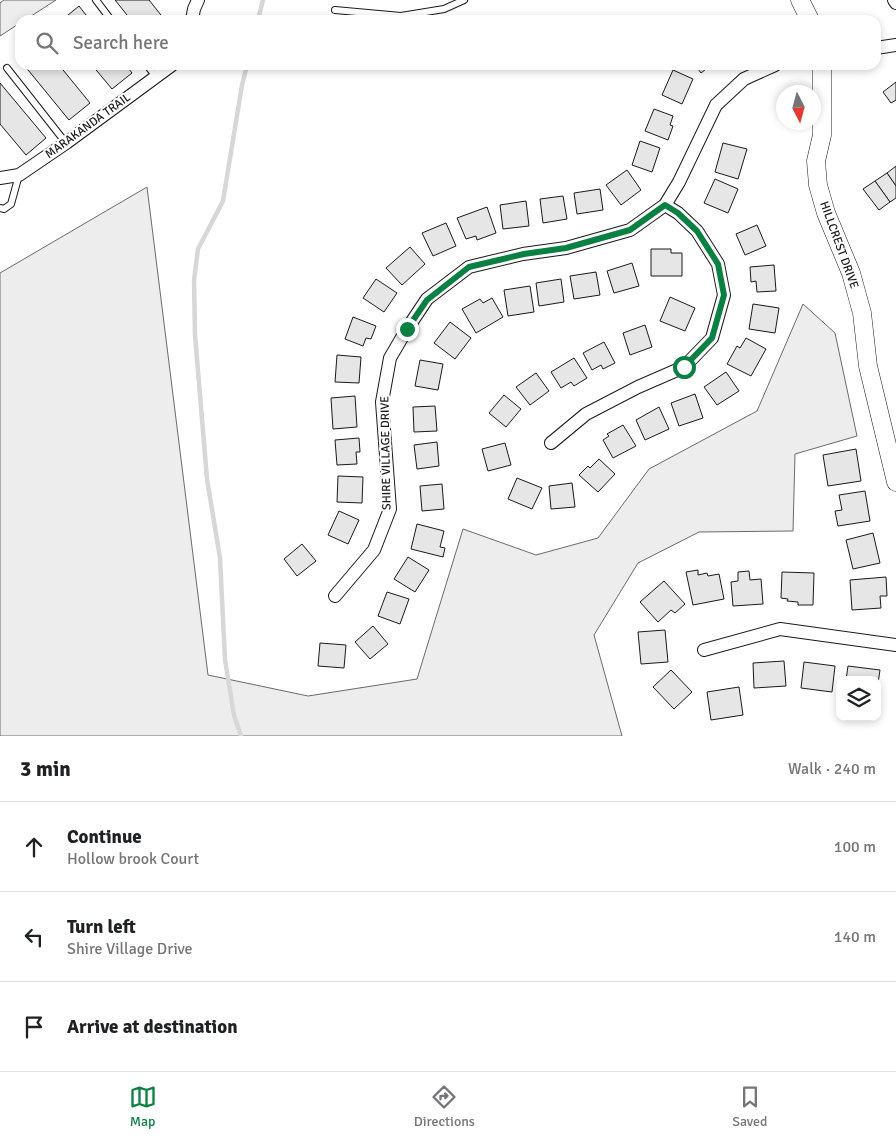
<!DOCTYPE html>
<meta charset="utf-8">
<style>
:root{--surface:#fff;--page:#f2f2f2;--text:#202124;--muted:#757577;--line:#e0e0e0;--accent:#0b8043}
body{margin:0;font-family:Signika,sans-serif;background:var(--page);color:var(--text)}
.controls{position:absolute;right:15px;bottom:15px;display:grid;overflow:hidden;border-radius:10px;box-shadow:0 2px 8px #0003}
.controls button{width:45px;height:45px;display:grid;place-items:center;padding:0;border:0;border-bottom:1px solid var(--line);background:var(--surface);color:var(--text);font:25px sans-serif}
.compass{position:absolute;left:776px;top:85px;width:45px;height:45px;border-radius:50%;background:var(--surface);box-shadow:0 2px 8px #0003;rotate:174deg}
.stop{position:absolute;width:15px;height:15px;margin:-11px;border:4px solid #0b8043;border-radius:50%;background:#fff}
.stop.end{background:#0b8043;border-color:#fff;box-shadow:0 1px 5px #0008}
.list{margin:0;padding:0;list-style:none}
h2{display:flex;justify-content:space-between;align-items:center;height:65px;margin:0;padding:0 20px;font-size:21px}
h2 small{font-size:16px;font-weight:400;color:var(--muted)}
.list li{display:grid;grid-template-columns:32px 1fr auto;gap:15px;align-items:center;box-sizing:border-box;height:90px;padding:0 20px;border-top:1px solid var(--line)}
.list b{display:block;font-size:19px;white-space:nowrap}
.list p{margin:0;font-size:16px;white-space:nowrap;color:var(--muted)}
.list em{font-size:16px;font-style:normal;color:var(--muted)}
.icon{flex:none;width:28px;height:28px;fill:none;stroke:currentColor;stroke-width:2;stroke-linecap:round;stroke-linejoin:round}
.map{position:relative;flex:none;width:896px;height:736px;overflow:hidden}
.search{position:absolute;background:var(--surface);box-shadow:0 2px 8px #0003;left:15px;right:15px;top:15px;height:55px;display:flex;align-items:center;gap:12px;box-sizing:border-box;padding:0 18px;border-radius:15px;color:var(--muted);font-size:19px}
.sheet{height:335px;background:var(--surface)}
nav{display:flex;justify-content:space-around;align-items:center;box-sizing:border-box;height:70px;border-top:1px solid var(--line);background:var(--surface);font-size:14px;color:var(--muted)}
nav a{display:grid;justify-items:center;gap:2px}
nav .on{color:var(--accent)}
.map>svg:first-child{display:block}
</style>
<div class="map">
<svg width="896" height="736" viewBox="0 0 896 736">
<rect width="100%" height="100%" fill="#fff"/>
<g fill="#ededed" stroke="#6a6a6a">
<polygon points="4,0 56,0 25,20 20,20 20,23 0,36 0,3"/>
<polygon points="147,187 208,675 308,696 417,679 463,529 536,555 598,538 649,469 757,411 803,304 835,333 857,436 795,454 793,531 699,532 638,563 594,635 622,736 0,736 0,273"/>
</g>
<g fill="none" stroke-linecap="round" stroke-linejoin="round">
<g stroke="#d7d7d7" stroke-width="4.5">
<polyline points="258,20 263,0"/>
<polyline points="241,736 234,715 225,660 220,558 207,479 195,335 194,280 198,249 223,201 242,85 247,65"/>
</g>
</g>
<g fill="#e6e6e6" stroke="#1a1a1a">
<polygon points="115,0 149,0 165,20 131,20"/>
<polygon points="79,6 90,20 62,20"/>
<polygon points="24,65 59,65 90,103 69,120"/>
<polygon points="92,65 126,65 132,73 112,89"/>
<polygon points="695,65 711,65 701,73"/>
<polygon points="673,70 693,79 682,104 662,95"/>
<polygon points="896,82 896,100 891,103 883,92"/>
<polygon points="0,83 46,138 26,155 0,124"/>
<polygon points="654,109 673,116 670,125 673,126 668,140 645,131"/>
<polygon points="640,141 660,148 652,172 632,165"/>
<polygon points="723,143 747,149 738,179 715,172"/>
<polygon points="896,166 896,186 887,173"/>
<polygon points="627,170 641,190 621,205 606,185"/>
<polygon points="887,173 896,186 896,198 890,202 875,181"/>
<polygon points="715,179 738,189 728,213 704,203"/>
<polygon points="875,181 890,202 879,210 863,189"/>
<polygon points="600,189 603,210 577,214 574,193"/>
<polygon points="563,196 567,219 543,223 540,199"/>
<polygon points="526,201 529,226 503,229 500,205"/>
<polygon points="487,207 496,233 477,240 476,236 466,239 457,218"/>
<polygon points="446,223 456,246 433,256 422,233"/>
<polygon points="757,225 766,246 745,255 736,234"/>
<polygon points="410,247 425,264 402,285 386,268"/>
<polygon points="651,249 671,249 671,253 682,253 682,276 651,276"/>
<polygon points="632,263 639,286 614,293 607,271"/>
<polygon points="774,265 776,291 757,292 756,281 751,282 750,267"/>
<polygon points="596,272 600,295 574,299 570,276"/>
<polygon points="376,279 397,293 384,312 363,298"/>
<polygon points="561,279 564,302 539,306 536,283"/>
<polygon points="530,286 534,312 508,316 504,290"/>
<polygon points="670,297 695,308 685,331 660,321"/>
<polygon points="492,298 503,317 476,333 462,309 480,299 483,303"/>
<polygon points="753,304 779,308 775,333 749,329"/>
<polygon points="353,317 376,326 371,339 366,338 363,346 345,339"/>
<polygon points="450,322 471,338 455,359 434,343"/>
<polygon points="645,325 652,347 630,355 623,333"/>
<polygon points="746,338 766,349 751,376 727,364 737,346 740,348"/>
<polygon points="604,342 615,363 603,369 601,365 592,370 583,353"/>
<polygon points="337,355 361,357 359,383 335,382"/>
<polygon points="574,358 587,378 574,386 571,382 561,388 551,372"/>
<polygon points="420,360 443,364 438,390 415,386"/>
<polygon points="726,372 739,391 717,405 704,387"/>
<polygon points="536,373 549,391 530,405 516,387"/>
<polygon points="695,394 703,418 679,426 671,403"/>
<polygon points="504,395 521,409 506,427 489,413"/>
<polygon points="355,396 357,427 333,429 331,398"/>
<polygon points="435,406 437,431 414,432 413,407"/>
<polygon points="659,407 669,429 645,440 636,420"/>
<polygon points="623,425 636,446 613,458 603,440 609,436 607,434"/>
<polygon points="359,438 360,452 356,452 357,464 337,465 335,440"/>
<polygon points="437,442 439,466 417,469 414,445"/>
<polygon points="505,443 511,465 488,471 482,449"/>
<polygon points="856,449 861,481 828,486 823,455"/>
<polygon points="599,459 615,474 598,492 579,475 588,466 590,468"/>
<polygon points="338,476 363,477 362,503 337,502"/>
<polygon points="517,478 542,488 532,509 508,499"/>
<polygon points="572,483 575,507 551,509 549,486"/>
<polygon points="442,484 444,509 422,511 420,486"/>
<polygon points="865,491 870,521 838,526 835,511 842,510 839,495"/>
<polygon points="339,511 359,520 348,544 328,535"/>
<polygon points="417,524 444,531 440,547 445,548 443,557 411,549"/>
<polygon points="873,533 880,563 853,569 846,540"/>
<polygon points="302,544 316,561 297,576 284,559"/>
<polygon points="408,557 429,570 415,592 394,579"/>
<polygon points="698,570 698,575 707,573 708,576 719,574 724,599 693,605 686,572"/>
<polygon points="749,571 750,580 761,579 763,604 733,606 731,582 738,581 738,572"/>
<polygon points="782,572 814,573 813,605 798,605 798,602 787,601 788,599 781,598"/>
<polygon points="886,577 887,596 880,596 881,608 852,610 850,580"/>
<polygon points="664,581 685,604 675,613 671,610 658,622 640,602"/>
<polygon points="387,592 409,599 400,624 378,616"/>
<polygon points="373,626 388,644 370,659 355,642"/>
<polygon points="665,630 668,662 641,664 638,632"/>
<polygon points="320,643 346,645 344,668 318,666"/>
<polygon points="784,661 786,686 754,688 753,663"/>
<polygon points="804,662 835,666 832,692 801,688"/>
<polygon points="848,666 880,670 877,690 877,680 846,680"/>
<polygon points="671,670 692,692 674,709 653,687"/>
<polygon points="739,687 743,715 711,720 707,692"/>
</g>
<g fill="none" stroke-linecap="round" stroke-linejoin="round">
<defs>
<g id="lane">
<polyline points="96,0 111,20"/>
<polyline points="335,10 401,16 444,9 464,0"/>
<polyline points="147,65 156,77"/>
<polyline points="7,68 66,143"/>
<polyline points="0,208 4,209 11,204 19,175"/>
</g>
<g id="street">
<polyline points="894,0 896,3"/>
<polyline points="192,20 194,9 198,0"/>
<polyline points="876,48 896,45"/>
<polyline points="0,178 19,175 66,143 172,65"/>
<polyline points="551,443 586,414 638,387 684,367 712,338 724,295 718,264 697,231 678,213 665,205"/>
<polyline points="335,596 374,550 390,509 382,402 390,358 407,329 427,299 469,267 523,254 566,248 630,230 665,205 679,182 716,105 744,79 775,65"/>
<polyline points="704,650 780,629 896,645"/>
</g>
<g id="secondary">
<polyline points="800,0 810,20"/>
<polyline points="822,65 822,135 816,161 818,185 826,213 851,273 862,313 868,366 896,482"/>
</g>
</defs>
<use href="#lane" stroke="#1a1a1a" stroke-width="8"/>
<use href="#street" stroke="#1a1a1a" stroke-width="14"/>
<use href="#secondary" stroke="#1a1a1a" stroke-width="19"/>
<use href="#lane" stroke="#fff" stroke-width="6"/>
<use href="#street" stroke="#fff" stroke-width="12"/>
<use href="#secondary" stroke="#fff" stroke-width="18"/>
</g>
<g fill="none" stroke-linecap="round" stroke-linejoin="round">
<polyline stroke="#0b8043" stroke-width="6" points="407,329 427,300 469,267 524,254 566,248 630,230 665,205 678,213 697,231 718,264 724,295 712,338 684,367"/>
</g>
<g text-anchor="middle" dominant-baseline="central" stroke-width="4" stroke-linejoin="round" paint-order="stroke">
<g font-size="12" fill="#1a1a1a" stroke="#fff">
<text transform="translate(88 126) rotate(-36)">MARAKANDA TRAIL</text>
<text transform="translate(839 245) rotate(70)">HILLCREST DRIVE</text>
<text transform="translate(386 453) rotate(-91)">SHIRE VILLAGE DRIVE</text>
</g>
</g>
</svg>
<div class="controls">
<button><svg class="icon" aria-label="layers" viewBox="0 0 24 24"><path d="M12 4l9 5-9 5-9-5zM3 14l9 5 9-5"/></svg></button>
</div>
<svg class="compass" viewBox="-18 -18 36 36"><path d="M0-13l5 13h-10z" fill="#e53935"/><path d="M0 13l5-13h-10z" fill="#757577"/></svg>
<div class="stop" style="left:684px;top:367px"></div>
<div class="stop end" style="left:407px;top:329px"></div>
<div class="search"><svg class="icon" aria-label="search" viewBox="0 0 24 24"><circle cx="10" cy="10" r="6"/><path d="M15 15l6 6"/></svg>Search here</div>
</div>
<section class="sheet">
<h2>3 min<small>Walk · 240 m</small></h2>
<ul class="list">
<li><svg class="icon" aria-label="ahead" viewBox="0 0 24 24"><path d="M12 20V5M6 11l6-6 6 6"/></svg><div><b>Continue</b><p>Hollow brook Court</p></div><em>100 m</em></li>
<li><svg class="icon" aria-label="left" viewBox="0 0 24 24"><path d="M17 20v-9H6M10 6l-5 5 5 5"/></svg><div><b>Turn left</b><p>Shire Village Drive</p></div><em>140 m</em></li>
<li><svg class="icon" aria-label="arrive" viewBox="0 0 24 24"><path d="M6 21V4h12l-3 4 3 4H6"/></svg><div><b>Arrive at destination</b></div></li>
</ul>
</section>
<nav>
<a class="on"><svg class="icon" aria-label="map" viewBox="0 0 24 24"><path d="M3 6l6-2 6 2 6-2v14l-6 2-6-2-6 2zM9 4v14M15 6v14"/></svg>Map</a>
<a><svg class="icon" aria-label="directions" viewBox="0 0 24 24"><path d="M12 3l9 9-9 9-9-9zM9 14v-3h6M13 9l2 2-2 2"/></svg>Directions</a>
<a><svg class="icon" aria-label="saved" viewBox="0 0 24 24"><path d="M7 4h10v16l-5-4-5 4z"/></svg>Saved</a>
</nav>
